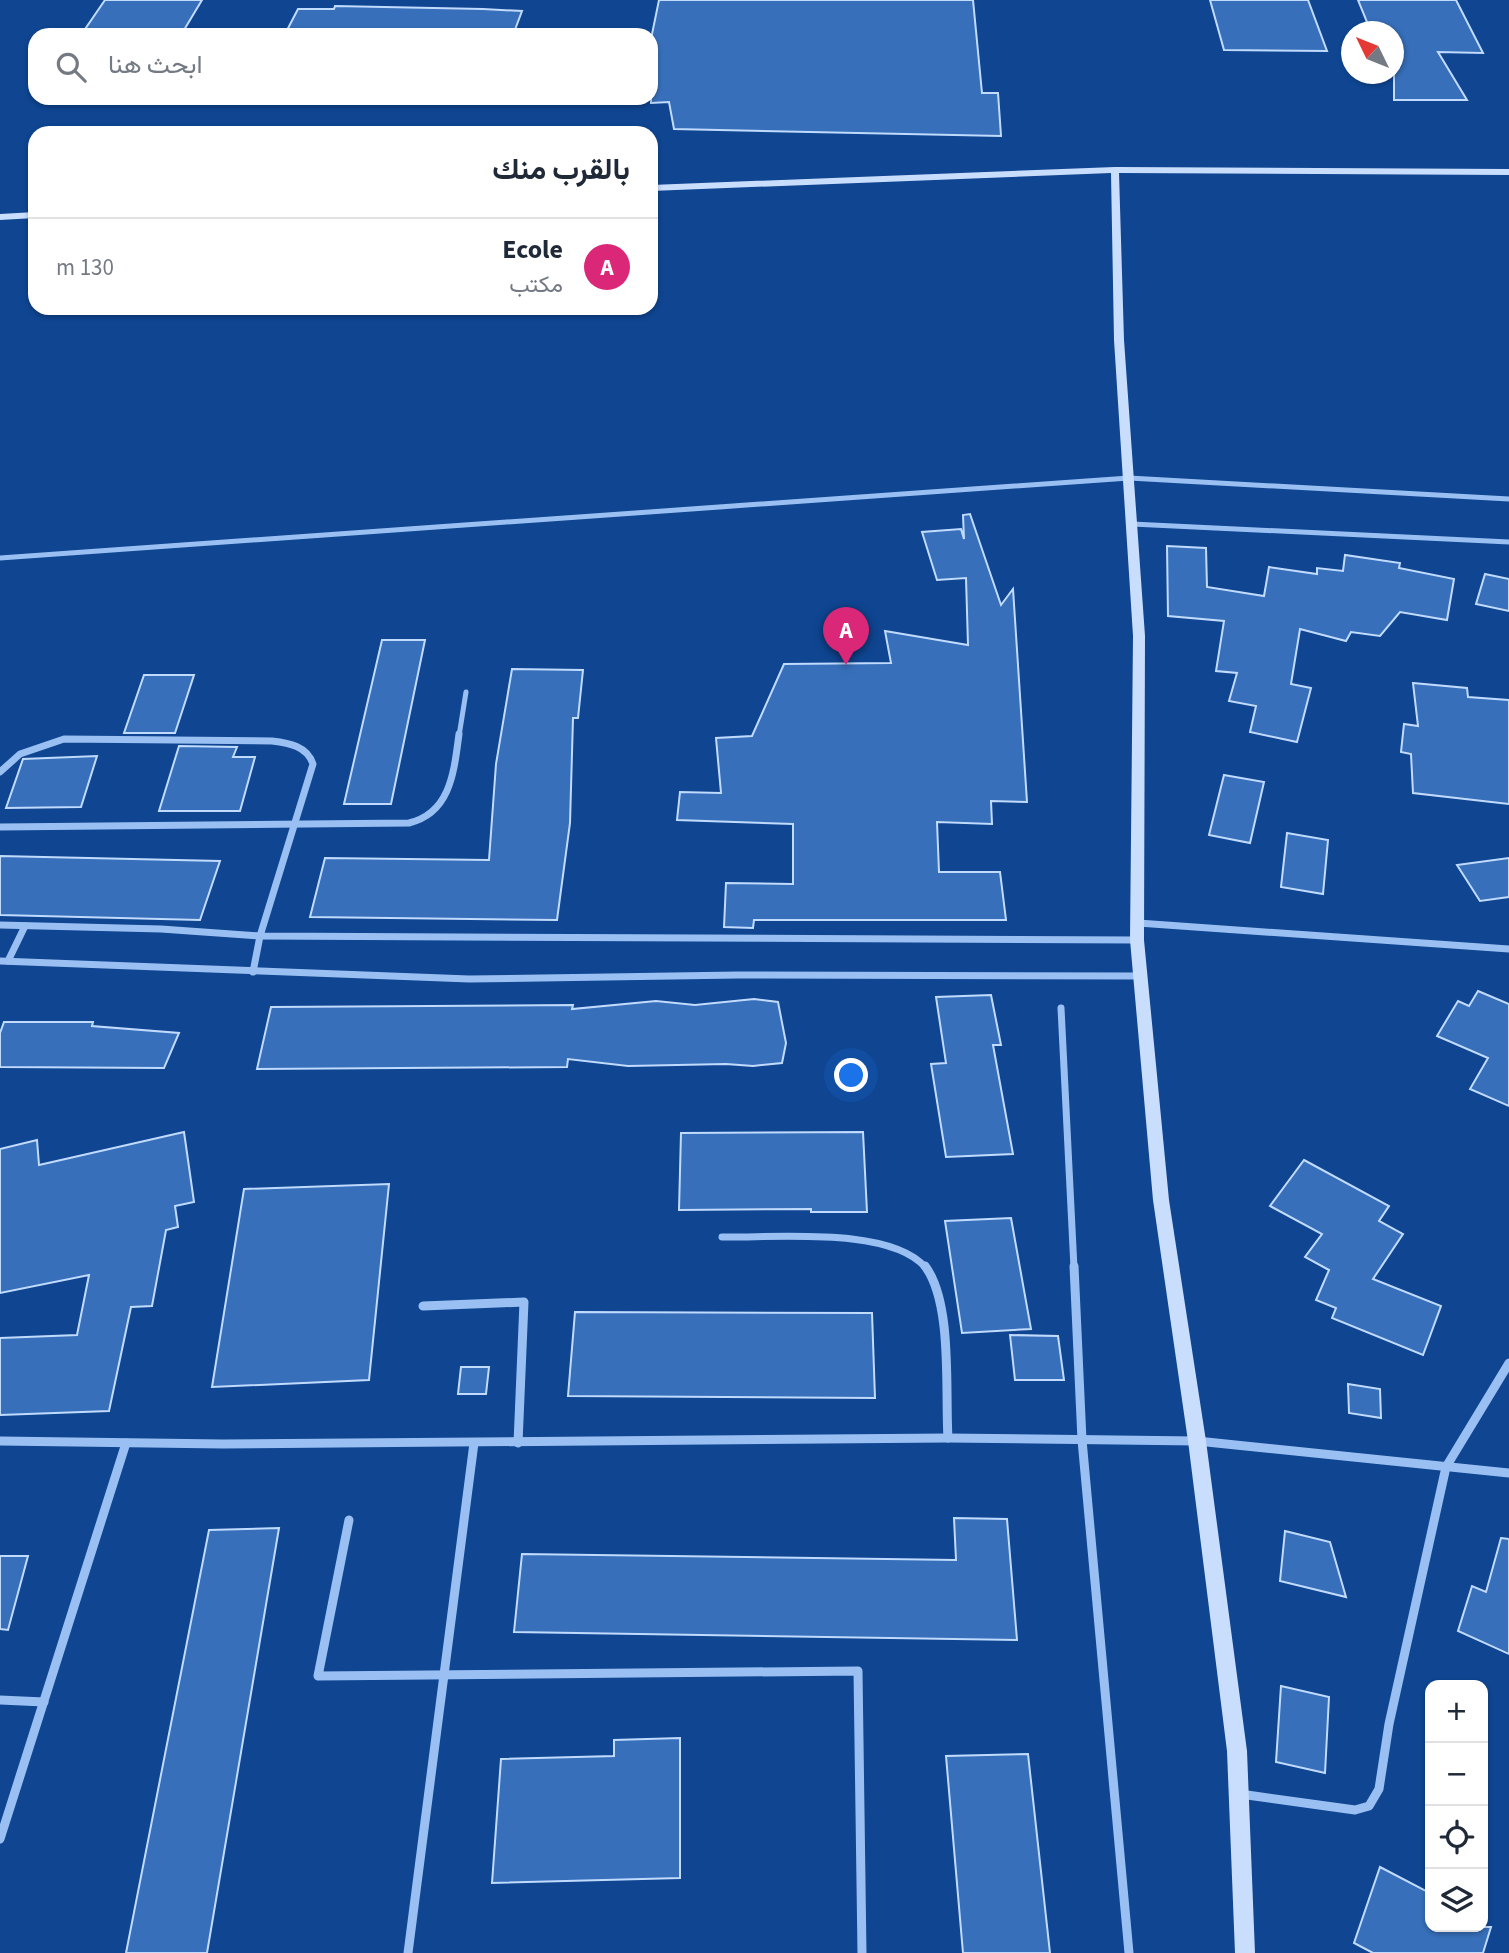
<!DOCTYPE html>
<html lang="ar">
<meta charset="utf-8">
<style>
:root{--surface:#fff;--page:#f6f6f7;--text:#1f2937;--muted:#747a83;--line:#e0e1e3;--accent:#db2777}
body{margin:0;font-family:"Source Sans 3",Vazirmatn,sans-serif;background:var(--page);color:var(--text);direction:rtl}
.controls{position:absolute;right:21px;bottom:21px;display:grid;overflow:hidden;border-radius:14px;box-shadow:0 2px 5px #0004}
.controls button{width:63px;height:63px;display:grid;place-items:center;padding:0;border:0;border-bottom:2px solid var(--line);background:var(--surface);color:var(--text);font:35px sans-serif}
.compass{position:absolute;left:1341px;top:21px;width:63px;height:63px;border-radius:50%;background:var(--surface);box-shadow:0 2px 5px #0004;rotate:313deg}
.you{position:absolute;left:852px;top:1076px;width:24px;height:24px;margin:-18px;border:5px solid #fff;border-radius:50%;background:#1a73e8;box-shadow:0 0 0 10px #1a73e833}
.badge{display:grid;place-items:center;width:46px;height:46px;border-radius:50%;background:var(--accent);color:#fff;font-size:23px;font-weight:700}
.pin{position:absolute;translate:-50% -58px;filter:drop-shadow(0 2px 4px #0008)}
.pin::after{content:'';position:absolute;top:37px;width:24px;height:21px;background:inherit;clip-path:polygon(0 0,100% 0,50% 100%)}
.list{margin:0;padding:0;list-style:none}
h2{display:flex;justify-content:space-between;align-items:center;height:91px;margin:0;padding:0 28px;font-size:30px}
h2 small{font-size:23px;font-weight:400;color:var(--muted)}
.list li{display:grid;grid-template-columns:46px 1fr auto;gap:21px;align-items:center;box-sizing:border-box;height:98px;padding:0 28px;border-top:2px solid var(--line)}
.list b{display:block;font-size:26px;white-space:nowrap}
.list p{margin:0;font-size:23px;white-space:nowrap;color:var(--muted)}
.list em{font-size:23px;font-style:normal;color:var(--muted)}
.icon{flex:none;width:38px;height:38px;fill:none;stroke:currentColor;stroke-width:2;stroke-linecap:round;stroke-linejoin:round}
.map{position:relative;flex:none;width:1509px;height:1953px;overflow:hidden;direction:ltr}
.search{position:absolute;background:var(--surface);box-shadow:0 2px 5px #0004;left:28px;top:28px;width:630px;height:77px;display:flex;align-items:center;gap:18px;box-sizing:border-box;padding:0 24px;border-radius:21px;color:var(--muted);font-size:26px}
.panel{position:absolute;background:var(--surface);box-shadow:0 2px 5px #0004;left:28px;top:126px;width:630px;height:189px;border-radius:21px;direction:rtl}
.map>svg:first-child{display:block}
</style>
<div class="map">
<svg width="1509" height="1953" viewBox="0 0 1509 1953">
<rect width="100%" height="100%" fill="#0f4591"/>
<g fill="#376fba" stroke="#c1dbfe" stroke-width="2">
<polygon points="105,0 202,0 181,35 81,35"/>
<polygon points="659,0 973,0 982,93 998,93 1001,136 674,129 669,102 651,103 651,39"/>
<polygon points="1210,0 1308,0 1327,51 1224,50"/>
<polygon points="1358,0 1456,0 1483,53 1438,52 1467,100 1394,100 1394,32 1371,32"/>
<polygon points="335,6 483,9 522,11 513,35 285,34 298,9 334,9"/>
<polygon points="970,514 1001,605 1013,589 1027,802 991,801 992,824 937,822 939,872 1000,872 1006,920 754,920 753,928 724,927 726,883 793,884 793,824 677,820 680,792 721,793 716,738 752,736 784,664 891,663 885,631 968,645 966,578 937,580 922,532 961,529 964,539 963,515"/>
<polygon points="1167,546 1206,548 1207,587 1264,596 1269,567 1317,574 1317,568 1343,571 1345,555 1400,563 1399,568 1454,579 1447,620 1400,612 1380,636 1351,632 1346,641 1300,629 1291,684 1311,688 1297,742 1250,732 1256,706 1229,701 1237,673 1216,671 1224,621 1168,616"/>
<polygon points="1485,574 1509,579 1509,611 1476,604"/>
<polygon points="382,640 425,640 391,804 344,804"/>
<polygon points="512,669 583,670 578,718 573,718 570,823 557,920 310,917 325,858 489,860 496,764"/>
<polygon points="144,675 194,675 175,733 124,733"/>
<polygon points="1413,683 1467,688 1468,697 1509,700 1509,804 1413,793 1411,754 1401,752 1404,724 1418,726"/>
<polygon points="179,746 237,747 233,757 255,757 240,811 159,811"/>
<polygon points="97,756 81,807 6,808 23,759"/>
<polygon points="1224,775 1264,782 1250,843 1209,835"/>
<polygon points="1287,833 1328,840 1323,894 1281,887"/>
<polygon points="0,856 220,861 200,920 0,915"/>
<polygon points="1509,858 1509,897 1480,901 1457,865"/>
<polygon points="1478,991 1509,1004 1509,1106 1470,1089 1488,1058 1437,1036 1458,1001 1469,1006"/>
<polygon points="991,995 1001,1045 993,1045 1013,1154 946,1157 931,1064 946,1063 936,997"/>
<polygon points="754,999 778,1002 786,1043 782,1063 753,1066 726,1064 628,1066 568,1059 567,1067 257,1069 271,1007 573,1005 572,1009 656,1001 695,1005"/>
<polygon points="4,1022 93,1022 92,1026 179,1033 164,1068 0,1067 0,1033"/>
<polygon points="184,1132 194,1202 175,1206 178,1227 166,1230 152,1306 131,1307 109,1411 0,1415 0,1338 77,1335 89,1275 0,1293 0,1149 37,1140 39,1165"/>
<polygon points="863,1132 867,1212 811,1212 811,1209 679,1210 681,1133"/>
<polygon points="1304,1160 1389,1206 1379,1221 1403,1234 1373,1279 1441,1306 1423,1355 1332,1318 1336,1308 1316,1300 1329,1270 1305,1257 1322,1234 1270,1206"/>
<polygon points="389,1184 369,1380 212,1387 244,1189"/>
<polygon points="1011,1218 1031,1329 962,1333 945,1221"/>
<polygon points="575,1312 872,1313 875,1398 568,1396"/>
<polygon points="1010,1335 1058,1336 1064,1380 1015,1380"/>
<polygon points="461,1367 489,1367 486,1394 458,1394"/>
<polygon points="1348,1384 1380,1389 1381,1418 1349,1413"/>
<polygon points="954,1518 1007,1519 1017,1640 514,1632 522,1554 956,1560"/>
<polygon points="279,1528 207,1953 126,1953 209,1530"/>
<polygon points="1285,1531 1330,1542 1346,1597 1280,1581"/>
<polygon points="1501,1538 1509,1539 1509,1654 1458,1631 1472,1586 1486,1592"/>
<polygon points="0,1556 28,1556 8,1630 0,1629"/>
<polygon points="1281,1686 1329,1697 1325,1773 1276,1762"/>
<polygon points="680,1738 680,1878 492,1883 501,1759 614,1756 614,1740"/>
<polygon points="1028,1754 1050,1953 963,1953 946,1756"/>
<polygon points="1380,1867 1430,1893 1430,1927 1491,1927 1483,1953 1373,1953 1354,1943"/>
</g>
<g fill="none" stroke-linecap="round" stroke-linejoin="round">
<g stroke="#9ac0f3" stroke-width="5">
<polyline points="1132,524 1509,542"/>
<polyline points="0,558 1129,478 1509,499"/>
<polyline points="459,736 466,692"/>
</g>
<g stroke="#9ac0f3" stroke-width="7">
<path d="M 0,772 L 20,754 L 64,739 L 272,741 C 289,743 307,746 313,764 L 260,936 L 253,972"/>
<path d="M 0,827 L 409,823 C 451,813 454,771 459,734"/>
<polyline points="1138,923 1509,949"/>
<polyline points="0,925 161,929 260,936 1137,940"/>
<polyline points="0,961 469,979 738,975 1140,976"/>
<polyline points="8,961 25,926"/>
<polyline points="1061,1008 1074,1268"/>
<path d="M 722,1237 C 774,1238 891,1226 926,1268"/>
</g>
<g stroke="#9ac0f3" stroke-width="9">
<path d="M 925,1266 C 953,1303 945,1392 948,1438"/>
<polyline points="1074,1266 1082,1440 1129,1953"/>
<polyline points="423,1306 524,1302 518,1443"/>
<polyline points="0,1441 223,1444 948,1438 1197,1441 1509,1473"/>
<polyline points="349,1520 318,1676 858,1671 862,1953"/>
<polyline points="0,1700 44,1702"/>
<polyline points="1240,1794 1355,1810 1369,1806 1379,1789 1389,1724 1446,1467 1509,1363"/>
<polyline points="0,1839 126,1443"/>
<polyline points="408,1953 474,1443"/>
</g>
<g fill="#c9defd" fill-rule="evenodd">
<polygon points="1115,167 1509,169 1509,175 1119,173 1124,340 1145,636 1144,940 1169,1200 1206,1441 1247,1751 1255,1953 1235,1953 1227,1751 1188,1441 1153,1200 1130,940 1133,636 1114,340 1111,173 651,191 651,185"/>
<polygon points="35,212 35,218 0,220 0,214"/>
</g>
</g>
</svg>
<div class="controls">
<button>+</button>
<button>−</button>
<button><svg class="icon" aria-label="locate" viewBox="0 0 24 24"><circle cx="12" cy="12" r="6"/><path d="M12 2v4M12 18v4M2 12h4M18 12h4"/></svg></button>
<button><svg class="icon" aria-label="layers" viewBox="0 0 24 24"><path d="M12 4l9 5-9 5-9-5zM3 14l9 5 9-5"/></svg></button>
</div>
<svg class="compass" viewBox="-18 -18 36 36"><path d="M0-13l5 13h-10z" fill="#e53935"/><path d="M0 13l5-13h-10z" fill="#747a83"/></svg>
<div class="you"></div>
<div class="pin badge" style="left:846px;top:665px">A</div>
<div class="search"><svg class="icon" aria-label="search" viewBox="0 0 24 24"><circle cx="10" cy="10" r="6"/><path d="M15 15l6 6"/></svg>ابحث هنا</div>
<section class="panel">
<h2>بالقرب منك<small></small></h2>
<ul class="list">
<li><span class="badge">A</span><div><b>Ecole</b><p>مكتب</p></div><em>130 m</em></li>
</ul>
</section>
</div>
